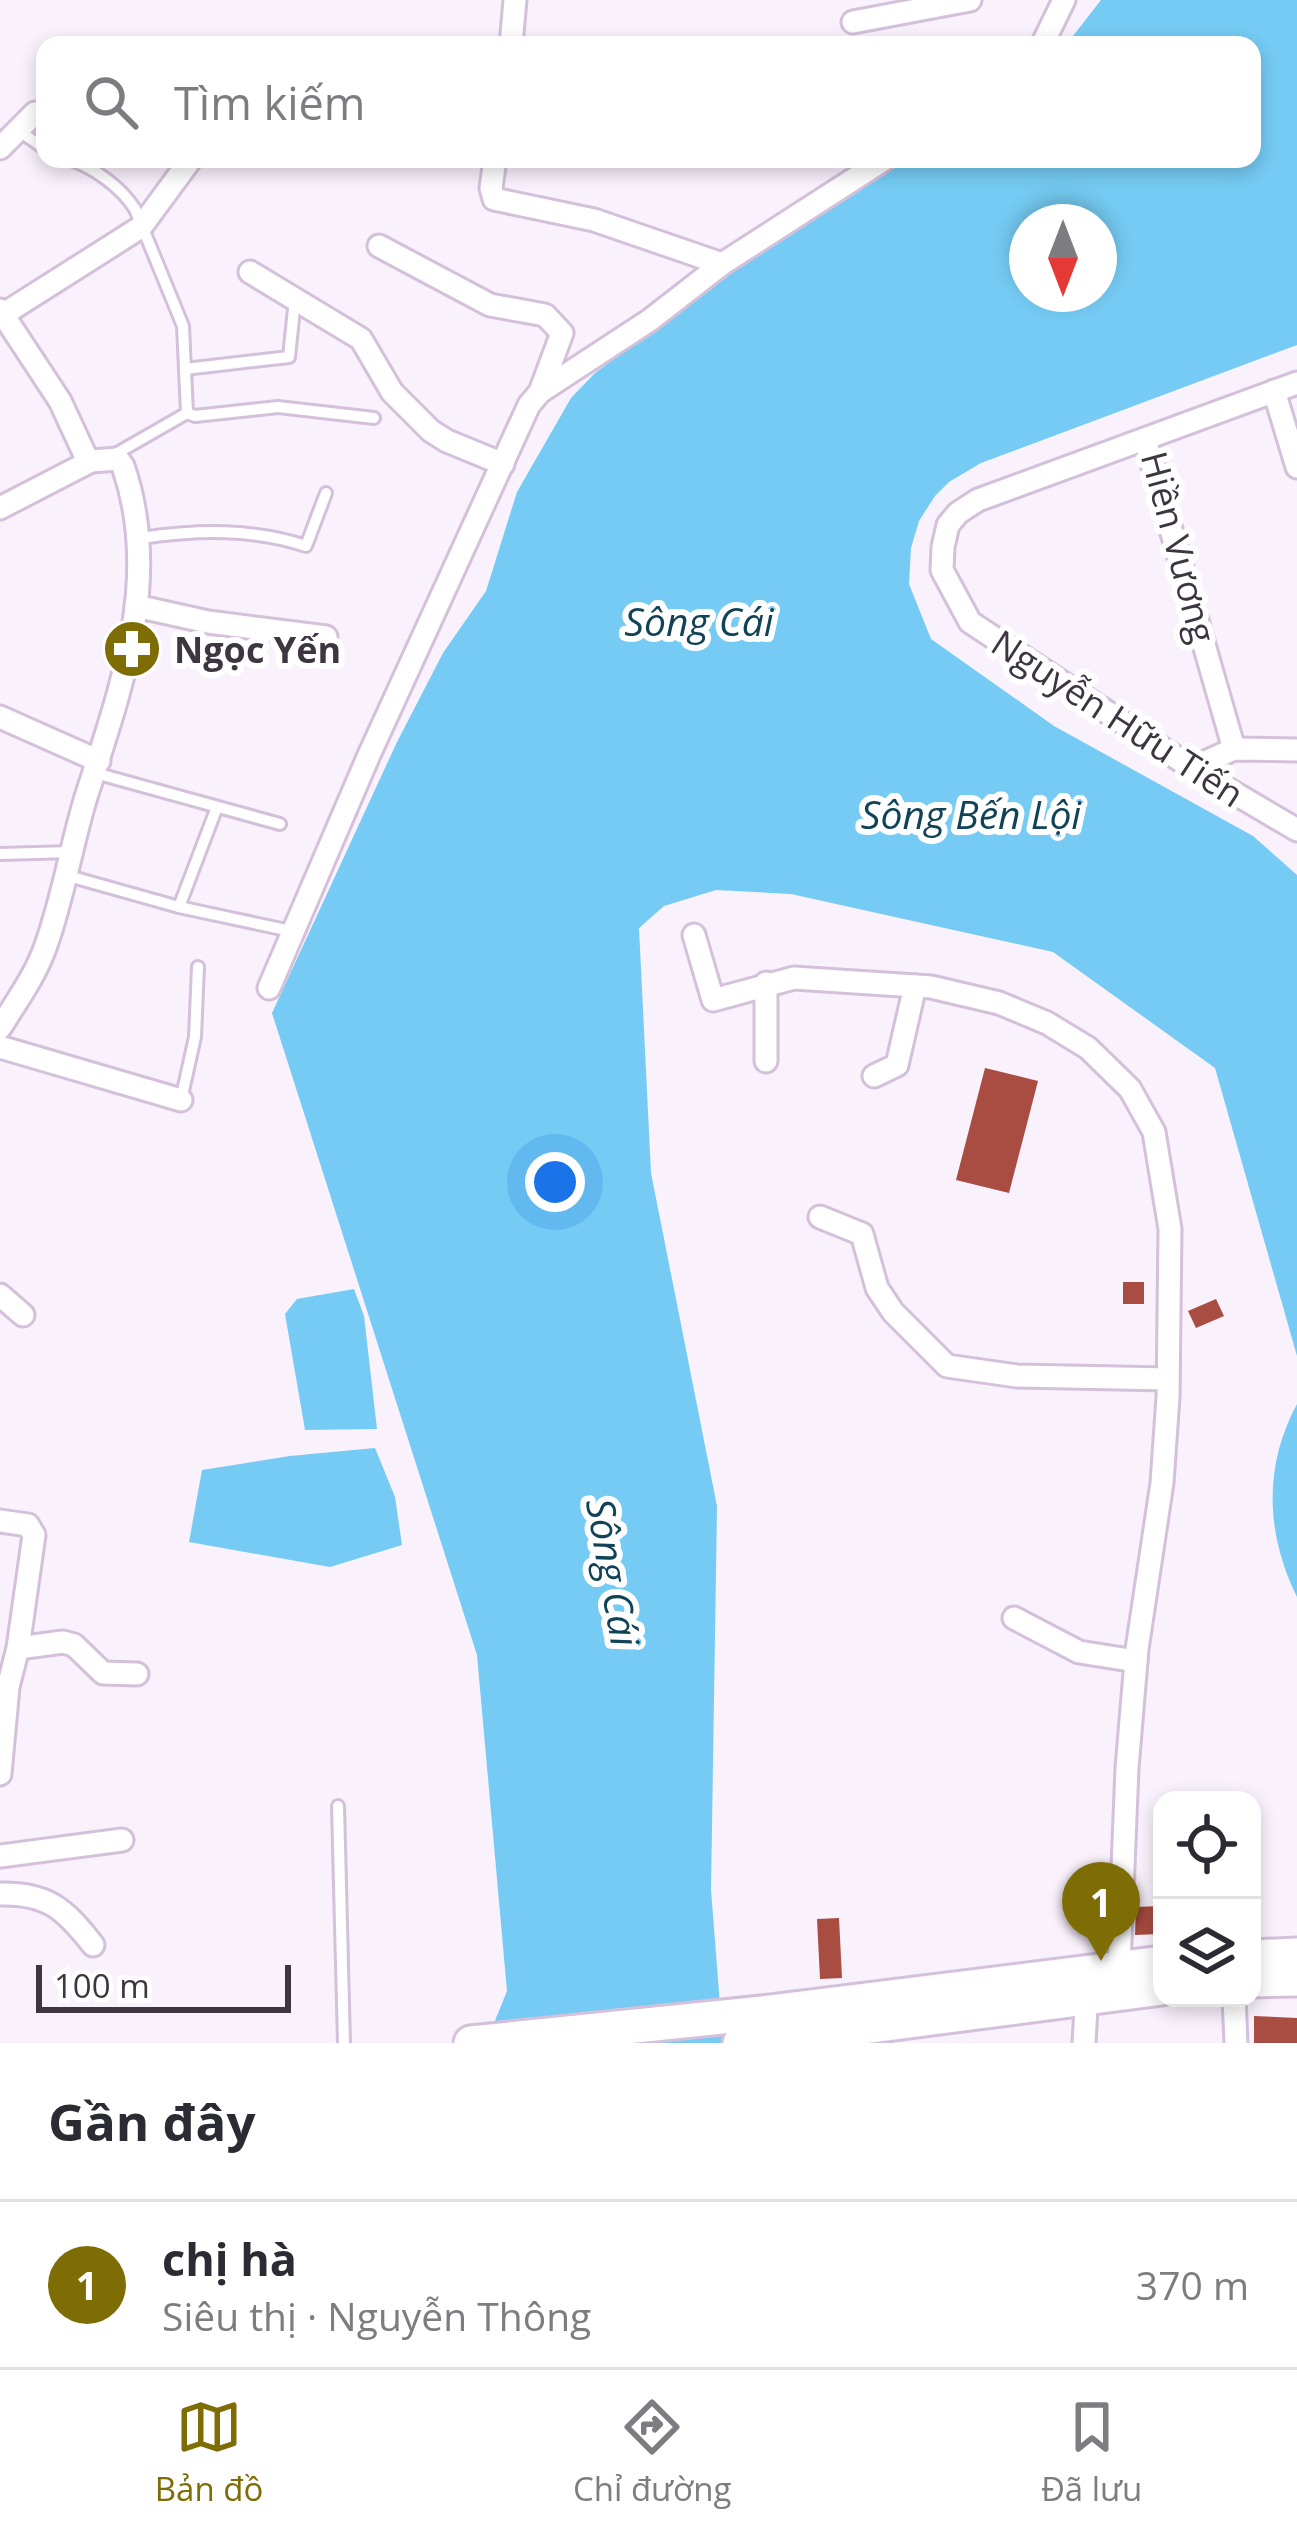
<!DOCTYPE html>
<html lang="vi">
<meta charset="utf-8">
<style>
:root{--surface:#fff;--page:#f7f7f7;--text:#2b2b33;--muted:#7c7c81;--line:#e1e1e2;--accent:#7e6c05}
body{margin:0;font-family:"Open Sans",sans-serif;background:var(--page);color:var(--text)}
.controls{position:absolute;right:36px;bottom:36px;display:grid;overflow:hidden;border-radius:24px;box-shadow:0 6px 18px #0003}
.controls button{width:108px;height:108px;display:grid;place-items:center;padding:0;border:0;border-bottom:3px solid var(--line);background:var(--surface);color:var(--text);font:60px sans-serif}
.compass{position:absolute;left:1009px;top:204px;width:108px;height:108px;border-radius:50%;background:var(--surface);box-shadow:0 6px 18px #0003;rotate:180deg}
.scale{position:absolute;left:36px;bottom:30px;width:255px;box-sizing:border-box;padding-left:12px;border:6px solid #3d3540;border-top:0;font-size:33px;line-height:42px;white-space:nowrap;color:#3d3540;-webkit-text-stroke:9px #fff;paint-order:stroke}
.you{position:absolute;left:555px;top:1182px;width:42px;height:42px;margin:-30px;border:9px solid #fff;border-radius:50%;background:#1a73e8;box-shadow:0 0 0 18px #1a73e833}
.badge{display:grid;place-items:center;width:78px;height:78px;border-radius:50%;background:var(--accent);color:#fff;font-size:39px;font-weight:700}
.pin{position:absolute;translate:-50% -99px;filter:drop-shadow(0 3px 6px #0008)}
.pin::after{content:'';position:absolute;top:63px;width:42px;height:36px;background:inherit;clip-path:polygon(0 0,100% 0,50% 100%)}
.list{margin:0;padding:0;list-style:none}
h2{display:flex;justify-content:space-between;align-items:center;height:156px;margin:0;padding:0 48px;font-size:51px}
h2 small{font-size:39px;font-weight:400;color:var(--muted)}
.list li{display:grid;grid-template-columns:78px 1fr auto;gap:36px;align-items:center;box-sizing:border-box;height:168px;padding:0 48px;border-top:3px solid var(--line)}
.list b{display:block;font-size:45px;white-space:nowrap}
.list p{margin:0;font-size:39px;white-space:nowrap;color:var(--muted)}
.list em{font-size:39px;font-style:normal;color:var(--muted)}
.icon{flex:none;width:66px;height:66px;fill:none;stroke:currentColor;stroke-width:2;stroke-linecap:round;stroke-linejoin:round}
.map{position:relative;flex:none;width:1297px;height:2043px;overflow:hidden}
.search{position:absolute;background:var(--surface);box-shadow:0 6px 18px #0003;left:36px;right:36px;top:36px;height:132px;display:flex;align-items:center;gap:30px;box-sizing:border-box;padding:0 42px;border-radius:24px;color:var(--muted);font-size:45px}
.sheet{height:324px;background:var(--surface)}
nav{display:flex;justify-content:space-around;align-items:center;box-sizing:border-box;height:168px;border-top:3px solid var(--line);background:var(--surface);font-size:33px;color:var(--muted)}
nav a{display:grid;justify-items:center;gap:6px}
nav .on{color:var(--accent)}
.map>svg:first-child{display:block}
</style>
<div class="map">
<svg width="1297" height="2043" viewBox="0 0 1297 2043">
<rect width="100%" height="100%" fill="#f9f1fc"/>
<g fill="#75cbf3" fill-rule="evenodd">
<path d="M 1101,0 L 1297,0 L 1297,345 L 981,463 L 949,482 L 935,496 L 919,521 L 911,548 L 909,584 L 931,639 L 1054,726 L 1253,836 L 1297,875 L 1297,1356 L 1215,1068 L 1053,952 L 791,894 L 716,890 L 664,906 L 639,928 L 651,1173 L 717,1506 L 711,1890 L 723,2043 L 486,2043 L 507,1991 L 477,1655 L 272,1013 L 397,742 L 443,653 L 486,591 L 517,492 L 571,398 L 595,373 L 841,192 L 898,159 L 1252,159 L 1252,45 L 1066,45 ZM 1027,222 L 1099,222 L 1099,294 L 1027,294 Z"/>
<polygon points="354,1289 364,1316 377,1429 305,1430 285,1314 297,1299"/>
<path d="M 1297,1404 L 1297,1597 C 1266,1534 1263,1467 1297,1404 Z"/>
<polygon points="375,1448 395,1497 402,1545 330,1567 189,1542 202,1470 290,1456"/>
</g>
<g fill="#a94c42">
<polygon points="985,1068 1038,1081 1009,1193 956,1180"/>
<rect x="1123" y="1282" width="21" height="22"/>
<polygon points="1216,1299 1224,1316 1196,1328 1188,1311"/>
<polygon points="1159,1906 1160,1934 1135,1935 1136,1907"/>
<polygon points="839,1918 842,1978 820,1979 817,1919"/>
<polygon points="1254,2016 1297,2018 1297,2043 1254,2043"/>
</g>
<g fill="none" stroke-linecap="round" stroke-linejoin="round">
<defs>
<g id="lane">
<polyline points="18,130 45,149"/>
<path d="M 69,159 C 94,168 120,186 135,209 L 183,326 L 187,413 L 195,416 L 278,407 L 374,418"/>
<polyline points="185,369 289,357 295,299"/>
<polyline points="112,456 187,413"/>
<path d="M 141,538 C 197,530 252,528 306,546 L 326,493"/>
<polyline points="95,773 280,824"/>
<polyline points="0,854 72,852"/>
<polyline points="65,875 179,907 291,931"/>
<polyline points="179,907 217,807"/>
<polyline points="181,1100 195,1037 198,967"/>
<polyline points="338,1806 344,2043"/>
</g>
<g id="street">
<polyline points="853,22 970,0"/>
<polyline points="511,45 515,0"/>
<polyline points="1042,45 1064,0"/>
<polyline points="0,148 35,113"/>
<polyline points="495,159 491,188 494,199 594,220 722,264"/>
<polyline points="379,246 490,305 545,315 562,333 540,392"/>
<polyline points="250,272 361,339 392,392 431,431 447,441 503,464"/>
<path d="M 0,310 L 60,401 L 86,457 L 91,461 L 118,459 L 123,466 C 162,579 121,688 86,797 C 71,846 63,899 45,948 C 35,976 16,1002 0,1028"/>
<polyline points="4,314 141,227 191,159"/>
<polyline points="1297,383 978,500 958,513 948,525 943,547 942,570 970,622 1192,768 1297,830"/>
<polyline points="1274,391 1297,467"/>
<polyline points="1145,439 1234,749"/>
<polyline points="0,508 91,461"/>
<polyline points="136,606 208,622 326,637"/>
<polyline points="0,717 99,761"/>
<polyline points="1192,768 1234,749 1297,750"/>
<polyline points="694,935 713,1000 794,978 931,987 999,1003 1047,1023 1088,1048 1130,1089 1154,1132 1170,1229 1168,1397 1162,1483 1137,1649 1127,1768 1119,1966"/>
<polyline points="766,983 766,1061"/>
<polyline points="269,988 369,755 529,405 540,392 650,320 722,264 885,159"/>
<polyline points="0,1047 181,1100"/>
<polyline points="874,1076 897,1065 915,986"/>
<polyline points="820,1217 862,1234 877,1288 893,1312 947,1366 1017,1376 1168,1379"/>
<polyline points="0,1295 23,1315"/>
<polyline points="0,1521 28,1525 34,1535 18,1648 8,1687 0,1774"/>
<polyline points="1014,1618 1079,1652 1136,1661"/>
<polyline points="18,1648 63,1642 74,1645 103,1673 137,1674"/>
<polyline points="0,1856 122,1840"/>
<path d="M 0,1894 C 47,1893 64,1908 93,1945"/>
<polyline points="1234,1998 1236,2043"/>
<polyline points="1084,2043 1087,1990"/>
</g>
<g id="primary">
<polyline points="1252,1957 1297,1955"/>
<polyline points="1252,1980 1297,1979"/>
<polyline points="471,2043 771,2012 1162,1963"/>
<polyline points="740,2043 1162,1988"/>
</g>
</defs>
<use href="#lane" stroke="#d5c0db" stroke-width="16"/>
<use href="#street" stroke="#d5c0db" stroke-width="27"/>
<use href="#primary" stroke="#d5c0db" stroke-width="39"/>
<use href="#lane" stroke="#fff" stroke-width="10"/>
<use href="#street" stroke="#fff" stroke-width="21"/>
<use href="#primary" stroke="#fff" stroke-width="33"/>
</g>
<defs>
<symbol id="pharmacy-disc" viewBox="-11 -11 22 22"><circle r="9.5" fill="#7e6c05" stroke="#fff"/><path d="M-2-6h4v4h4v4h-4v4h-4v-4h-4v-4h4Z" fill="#fff"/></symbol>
</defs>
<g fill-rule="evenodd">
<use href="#pharmacy-disc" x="99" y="616" width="66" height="66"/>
</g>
<g text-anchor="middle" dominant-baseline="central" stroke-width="12" stroke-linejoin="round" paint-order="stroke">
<g font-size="36" fill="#3d3540" stroke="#fff">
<text transform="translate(1179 547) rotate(75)">Hiền Vương</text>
<text transform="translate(1118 718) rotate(33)">Nguyễn Hữu Tiến</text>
</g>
<g font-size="36" font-weight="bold" fill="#3d3540" stroke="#fff" text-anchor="start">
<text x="174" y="649">Ngọc Yến</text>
</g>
<g font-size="39" font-style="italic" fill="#114357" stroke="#fff">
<text x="699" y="620">Sông Cái</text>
<text x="971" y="813">Sông Bến Lội</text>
<text transform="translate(614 1572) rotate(80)">Sông Cái</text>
</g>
</g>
</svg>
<div class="controls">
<button><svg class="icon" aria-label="locate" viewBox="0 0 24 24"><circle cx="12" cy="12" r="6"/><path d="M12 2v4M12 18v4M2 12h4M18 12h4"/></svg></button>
<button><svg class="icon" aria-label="layers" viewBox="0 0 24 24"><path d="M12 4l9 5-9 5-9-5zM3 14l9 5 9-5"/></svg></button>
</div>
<svg class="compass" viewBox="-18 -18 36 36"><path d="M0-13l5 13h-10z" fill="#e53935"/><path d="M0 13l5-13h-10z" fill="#7c7c81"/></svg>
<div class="scale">100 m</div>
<div class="you"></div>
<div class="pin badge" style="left:1101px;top:1961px">1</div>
<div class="search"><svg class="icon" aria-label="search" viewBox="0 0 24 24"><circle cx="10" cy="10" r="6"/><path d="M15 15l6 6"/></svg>Tìm kiếm</div>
</div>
<section class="sheet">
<h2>Gần đây<small></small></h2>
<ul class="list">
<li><span class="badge">1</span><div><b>chị hà</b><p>Siêu thị · Nguyễn Thông</p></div><em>370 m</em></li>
</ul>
</section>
<nav>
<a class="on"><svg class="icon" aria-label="map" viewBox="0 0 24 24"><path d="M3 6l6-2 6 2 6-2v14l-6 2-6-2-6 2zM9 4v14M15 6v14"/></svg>Bản đồ</a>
<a><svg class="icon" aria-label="directions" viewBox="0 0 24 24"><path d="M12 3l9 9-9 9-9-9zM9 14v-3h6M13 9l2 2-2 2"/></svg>Chỉ đường</a>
<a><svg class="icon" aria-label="saved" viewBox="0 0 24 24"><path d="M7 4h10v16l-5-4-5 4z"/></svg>Đã lưu</a>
</nav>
